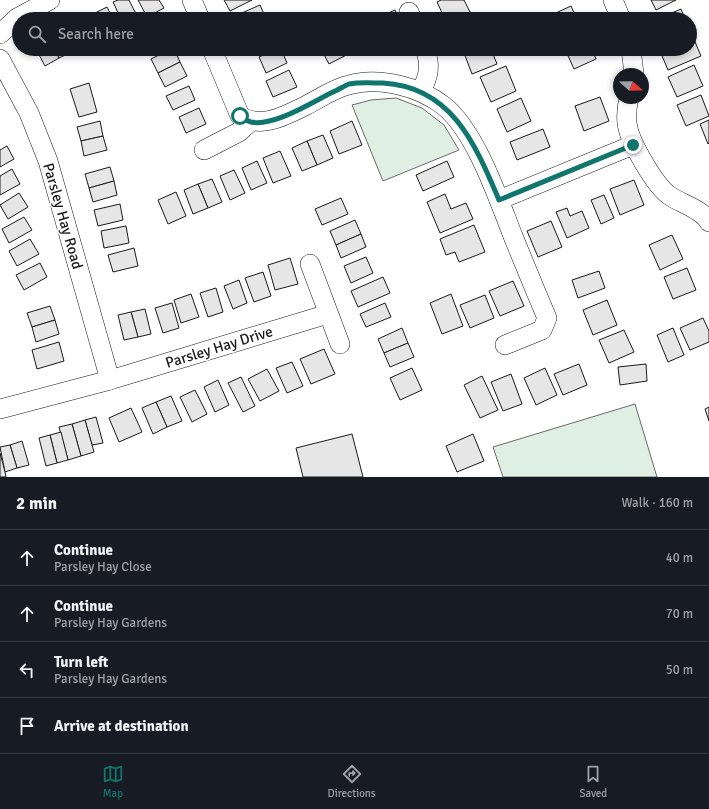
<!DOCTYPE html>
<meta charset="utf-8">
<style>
:root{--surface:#171b24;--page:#242831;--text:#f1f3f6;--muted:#9ea1a6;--line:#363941;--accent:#0f766e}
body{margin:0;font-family:Signika,sans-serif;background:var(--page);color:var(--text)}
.compass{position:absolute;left:613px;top:68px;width:36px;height:36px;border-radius:50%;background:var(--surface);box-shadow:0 2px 6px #0003;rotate:110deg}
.stop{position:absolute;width:12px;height:12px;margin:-9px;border:3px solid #0f766e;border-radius:50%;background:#fff}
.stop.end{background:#0f766e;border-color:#fff;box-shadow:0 1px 4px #0008}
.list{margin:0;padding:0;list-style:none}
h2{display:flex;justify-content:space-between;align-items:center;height:52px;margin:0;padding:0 16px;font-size:17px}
h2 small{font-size:13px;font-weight:400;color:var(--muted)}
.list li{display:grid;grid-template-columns:26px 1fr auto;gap:12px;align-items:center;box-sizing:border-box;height:56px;padding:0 16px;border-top:1px solid var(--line)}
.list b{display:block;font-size:15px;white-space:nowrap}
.list p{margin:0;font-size:13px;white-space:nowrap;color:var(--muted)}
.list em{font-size:13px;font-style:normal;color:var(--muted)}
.icon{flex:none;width:22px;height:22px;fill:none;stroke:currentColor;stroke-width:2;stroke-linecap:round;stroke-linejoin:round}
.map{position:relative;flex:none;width:709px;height:477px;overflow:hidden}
.search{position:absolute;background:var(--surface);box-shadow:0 2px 6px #0003;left:12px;right:12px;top:12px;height:44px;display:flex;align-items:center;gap:10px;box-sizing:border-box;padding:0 14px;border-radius:22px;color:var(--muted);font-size:15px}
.sheet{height:276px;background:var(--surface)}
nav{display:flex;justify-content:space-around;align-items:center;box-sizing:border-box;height:56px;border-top:1px solid var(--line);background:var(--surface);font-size:11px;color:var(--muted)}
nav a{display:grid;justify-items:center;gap:2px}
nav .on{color:var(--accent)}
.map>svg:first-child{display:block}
</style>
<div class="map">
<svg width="709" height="477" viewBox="0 0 709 477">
<rect width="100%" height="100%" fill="#fff"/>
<g fill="#e0efe3" stroke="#6a6a6a">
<polygon points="396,98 422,108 444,125 459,150 383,181 352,105 371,100"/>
<polygon points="635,404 657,477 503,477 493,447"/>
</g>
<g fill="#e6e6e6" stroke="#1a1a1a">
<polygon points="118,0 129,0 138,18 121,19 113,2"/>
<polygon points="138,0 159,0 164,8 147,17"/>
<polygon points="224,0 252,0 230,11"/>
<polygon points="441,0 464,0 470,12 455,19 445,19 437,2"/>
<polygon points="651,0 676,0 656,10"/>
<polygon points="260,5 266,19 236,19 235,16"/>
<polygon points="571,6 577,19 545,19 545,18"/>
<polygon points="107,7 113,19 93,19 91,15"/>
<polygon points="681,9 685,19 658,19"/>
<polygon points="395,10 399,19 375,19"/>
<polygon points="693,37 701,56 668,70 660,51 666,49 690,49 690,38"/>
<polygon points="36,49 55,49 59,58 45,66"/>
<polygon points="55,49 73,49 74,51 59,58"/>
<polygon points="171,49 174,49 180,62 158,73 151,59"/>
<polygon points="251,49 264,49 253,54"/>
<polygon points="276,49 281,49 287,63 266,73 259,57"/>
<polygon points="321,49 358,49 329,64"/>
<polygon points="473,49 491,49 497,64 472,74 464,53"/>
<polygon points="565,49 592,49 596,59 574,69"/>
<polygon points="180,62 187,76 165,87 158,73"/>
<polygon points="694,65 703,86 677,97 668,77"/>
<polygon points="506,66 516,91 491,102 480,77"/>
<polygon points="289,70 297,87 273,97 266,81"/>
<polygon points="89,83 97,112 79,117 70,89"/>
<polygon points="189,86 195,100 173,110 166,96"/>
<polygon points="701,95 709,116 686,126 677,105"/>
<polygon points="600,97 609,121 584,131 575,106"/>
<polygon points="521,98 531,121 507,132 497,109"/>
<polygon points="199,108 206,124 186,133 179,117"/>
<polygon points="709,120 709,143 708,144 700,124"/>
<polygon points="100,121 103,136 81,141 77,127"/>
<polygon points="352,121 362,145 339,154 330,131"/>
<polygon points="543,129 550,147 517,160 510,142"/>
<polygon points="323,135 333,158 317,165 307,141"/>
<polygon points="103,136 107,150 84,156 81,141"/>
<polygon points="307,141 317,165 302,171 292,148"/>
<polygon points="7,146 14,159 0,167 0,150"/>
<polygon points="280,151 291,176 273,183 263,158"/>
<polygon points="257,161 267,183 251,190 242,168"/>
<polygon points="447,161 454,177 423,191 416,175"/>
<polygon points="110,167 114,181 89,188 85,174"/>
<polygon points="12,169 20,184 0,195 0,176"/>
<polygon points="234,170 245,193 230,200 220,176"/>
<polygon points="212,179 222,202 208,208 198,184"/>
<polygon points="634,180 644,205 620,215 610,189"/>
<polygon points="114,181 117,195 93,202 89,188"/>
<polygon points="198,184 208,208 193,214 184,190"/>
<polygon points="176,192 186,216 168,224 158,200"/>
<polygon points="19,193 28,207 8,219 0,205"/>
<polygon points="445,194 451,209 466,203 473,219 440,233 427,202"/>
<polygon points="604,195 614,218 601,224 591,200"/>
<polygon points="341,198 348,214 322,225 315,209"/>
<polygon points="120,204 123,220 98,226 94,210"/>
<polygon points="567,208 570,216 582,211 589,228 567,238 556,212"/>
<polygon points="24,217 32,230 9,243 2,229"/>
<polygon points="355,220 361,234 336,245 330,231"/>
<polygon points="551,221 562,247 538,257 527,231"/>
<polygon points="474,225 485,252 459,262 455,252 446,255 440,239"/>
<polygon points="126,226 129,243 104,248 101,231"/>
<polygon points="361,234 366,247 341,258 336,245"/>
<polygon points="672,235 683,259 660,270 649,245"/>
<polygon points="30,239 39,254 17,266 9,251"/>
<polygon points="134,248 138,266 113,272 108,255"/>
<polygon points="366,257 373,273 351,283 344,266"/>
<polygon points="290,258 298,284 275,290 268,265"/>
<polygon points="40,263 47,277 24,290 16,275"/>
<polygon points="687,268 696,290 673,299 664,277"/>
<polygon points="599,271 605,288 578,298 572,280"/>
<polygon points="263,272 271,296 254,302 245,278"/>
<polygon points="383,277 390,293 358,307 351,291"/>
<polygon points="239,280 247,303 233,309 224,286"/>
<polygon points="513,281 524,306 500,316 489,291"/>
<polygon points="216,288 223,312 208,317 200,293"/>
<polygon points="191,294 199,317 181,323 174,300"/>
<polygon points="451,294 463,326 442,334 430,303"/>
<polygon points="485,295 494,318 470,328 460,305"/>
<polygon points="607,300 617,325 593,335 583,310"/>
<polygon points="172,303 179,328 163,333 155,308"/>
<polygon points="385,303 391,317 366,327 360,314"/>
<polygon points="50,306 55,320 32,327 27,313"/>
<polygon points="145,309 151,334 138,337 131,312"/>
<polygon points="131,312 138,337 124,340 118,315"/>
<polygon points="703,318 709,331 709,342 690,350 680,328"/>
<polygon points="55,320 59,334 36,342 32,327"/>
<polygon points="402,328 408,343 384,353 378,339"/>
<polygon points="673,328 684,355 668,362 657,335"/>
<polygon points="624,330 634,352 609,363 599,340"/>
<polygon points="59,342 64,361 37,369 32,350"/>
<polygon points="408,343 414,357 390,367 384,353"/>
<polygon points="324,349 335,374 311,384 300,359"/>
<polygon points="292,362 303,386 287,393 276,368"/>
<polygon points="579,364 587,385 563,395 554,374"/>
<polygon points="646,364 647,381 620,385 618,367"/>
<polygon points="412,368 422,390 400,400 390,378"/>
<polygon points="545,368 557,395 536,405 524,378"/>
<polygon points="267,369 279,391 260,401 248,379"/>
<polygon points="511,374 522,404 503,411 491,382"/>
<polygon points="482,376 498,410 480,418 464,385"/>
<polygon points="241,377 255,406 243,412 228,383"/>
<polygon points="218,380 229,405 215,412 204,387"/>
<polygon points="195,390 207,414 192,422 180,397"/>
<polygon points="171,396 182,421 167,427 156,402"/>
<polygon points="156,402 167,427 153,434 142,408"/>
<polygon points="709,407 709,421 705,409"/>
<polygon points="131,408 142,432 119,442 109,418"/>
<polygon points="96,417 103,443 92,445 85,420"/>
<polygon points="85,420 94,452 81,456 72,424"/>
<polygon points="72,424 81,456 68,460 59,427"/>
<polygon points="61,432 68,460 57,463 50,435"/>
<polygon points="352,434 363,477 303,477 296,448"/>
<polygon points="473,434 484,461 457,472 446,446"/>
<polygon points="50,435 57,463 46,466 39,438"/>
<polygon points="22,441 29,465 17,468 10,445"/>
<polygon points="10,445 17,468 5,472 0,447"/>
<polygon points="0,453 5,472 6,477 0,477"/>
</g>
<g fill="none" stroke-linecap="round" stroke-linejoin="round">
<defs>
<g id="minor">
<polyline points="192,0 200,19"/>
<polyline points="613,0 621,19"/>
<polyline points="409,12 412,19"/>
<polyline points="0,34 17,18 50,0"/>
<path d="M 212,49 L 240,116 C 262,129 284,116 305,106 C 319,99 334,88 349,85 C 379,76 420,87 444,106 C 476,132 498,198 513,236 C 524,263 535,290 547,318 L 542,330 L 505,345"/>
<polyline points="631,49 634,74"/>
<polyline points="0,59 29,113 48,161 110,380"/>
<path d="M 421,91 C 429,76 431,65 425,49"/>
<path d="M 629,98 C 627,106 626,114 627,123 C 629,141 655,186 670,196 C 682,204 702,209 709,222"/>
<polyline points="204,150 239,132 250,122"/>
<polyline points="499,200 633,145"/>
<polyline points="310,264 340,344"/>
<polyline points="0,409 110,380 328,314"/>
</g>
</defs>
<use href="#minor" stroke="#1a1a1a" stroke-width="20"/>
<use href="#minor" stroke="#fff" stroke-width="19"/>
</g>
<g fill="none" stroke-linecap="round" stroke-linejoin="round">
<path stroke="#0f766e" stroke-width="5" d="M 240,116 C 243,118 247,121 251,122 C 274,127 312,102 333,92 C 338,90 344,86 349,84 C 359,82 372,83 383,83 C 452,87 475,144 499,200 L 633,145"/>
</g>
<g text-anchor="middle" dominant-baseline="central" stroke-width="3" stroke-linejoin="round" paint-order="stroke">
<g font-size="15" fill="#1a1a1a" stroke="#fff">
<text transform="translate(63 216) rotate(74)">Parsley Hay Road</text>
<text transform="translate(219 347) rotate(-17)">Parsley Hay Drive</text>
</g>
</g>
</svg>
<svg class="compass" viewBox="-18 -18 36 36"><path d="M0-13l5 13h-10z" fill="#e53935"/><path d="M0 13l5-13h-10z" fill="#9ea1a6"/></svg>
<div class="stop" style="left:240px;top:116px"></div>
<div class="stop end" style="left:633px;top:145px"></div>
<div class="search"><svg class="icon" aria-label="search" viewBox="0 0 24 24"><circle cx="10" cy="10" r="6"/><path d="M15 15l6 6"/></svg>Search here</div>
</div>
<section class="sheet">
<h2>2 min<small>Walk · 160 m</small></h2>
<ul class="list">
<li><svg class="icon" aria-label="ahead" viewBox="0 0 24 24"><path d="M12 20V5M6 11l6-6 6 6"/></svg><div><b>Continue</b><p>Parsley Hay Close</p></div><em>40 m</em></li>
<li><svg class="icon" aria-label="ahead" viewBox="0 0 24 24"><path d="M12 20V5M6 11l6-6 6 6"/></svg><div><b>Continue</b><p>Parsley Hay Gardens</p></div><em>70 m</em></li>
<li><svg class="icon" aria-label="left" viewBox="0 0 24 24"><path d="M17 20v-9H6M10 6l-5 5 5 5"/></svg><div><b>Turn left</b><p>Parsley Hay Gardens</p></div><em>50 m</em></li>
<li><svg class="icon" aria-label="arrive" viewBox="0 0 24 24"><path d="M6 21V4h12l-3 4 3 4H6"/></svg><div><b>Arrive at destination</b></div></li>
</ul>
</section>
<nav>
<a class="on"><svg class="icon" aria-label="map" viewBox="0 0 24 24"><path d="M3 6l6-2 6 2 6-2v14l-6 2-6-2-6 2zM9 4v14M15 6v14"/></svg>Map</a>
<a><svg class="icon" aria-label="directions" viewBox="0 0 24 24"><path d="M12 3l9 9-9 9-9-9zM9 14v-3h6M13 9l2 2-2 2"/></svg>Directions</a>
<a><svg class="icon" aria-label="saved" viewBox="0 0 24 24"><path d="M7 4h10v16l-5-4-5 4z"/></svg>Saved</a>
</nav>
